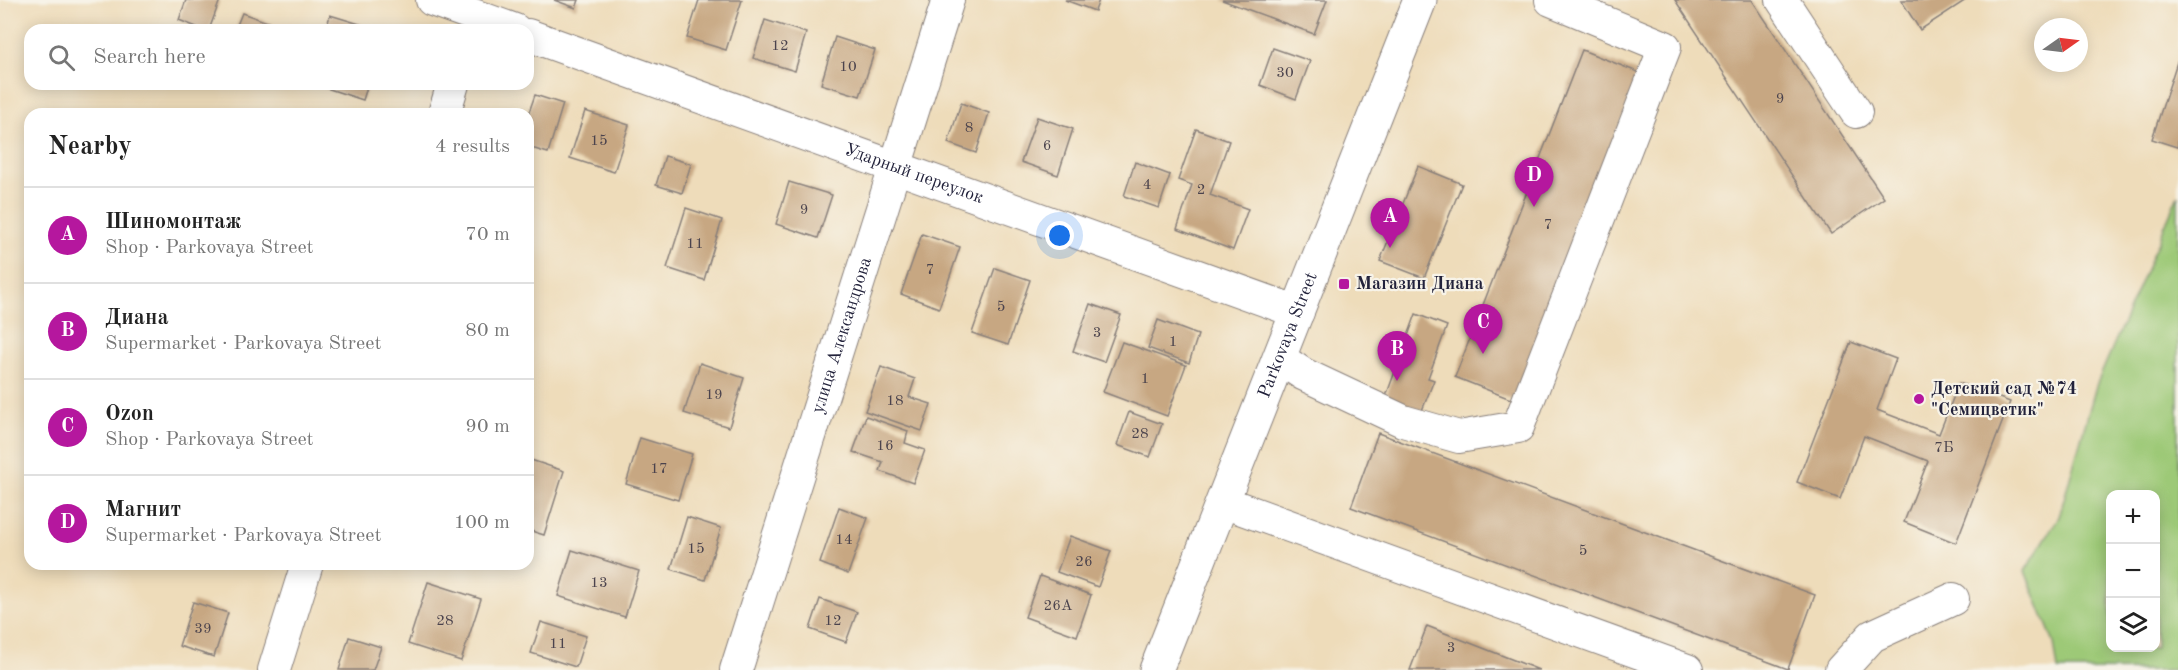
<!DOCTYPE html>
<meta charset="utf-8">
<style>
:root{--surface:#fff;--page:#f2f2f2;--text:#222;--muted:#767676;--line:#e0e0e0;--accent:#b5179e}
body{margin:0;font-family:"Old Standard TT",serif;background:var(--page);color:var(--text)}
.controls{position:absolute;right:18px;bottom:18px;display:grid;overflow:hidden;border-radius:12px;box-shadow:0 3px 15px #0003}
.controls button{width:54px;height:54px;display:grid;place-items:center;padding:0;border:0;border-bottom:2px solid var(--line);background:var(--surface);color:var(--text);font:30px sans-serif}
.compass{position:absolute;left:2034px;top:18px;width:54px;height:54px;border-radius:50%;background:var(--surface);box-shadow:0 3px 15px #0003;rotate:76deg}
.you{position:absolute;left:1060px;top:236px;width:21px;height:21px;margin:-15px;border:4px solid #fff;border-radius:50%;background:#1a73e8;box-shadow:0 0 0 9px #1a73e833}
.badge{display:grid;place-items:center;width:39px;height:39px;border-radius:50%;background:var(--accent);color:#fff;font-size:20px;font-weight:700}
.pin{position:absolute;translate:-50% -50px;filter:drop-shadow(0 2px 3px #0008)}
.pin::after{content:'';position:absolute;top:32px;width:21px;height:18px;background:inherit;clip-path:polygon(0 0,100% 0,50% 100%)}
.list{margin:0;padding:0;list-style:none}
h2{display:flex;justify-content:space-between;align-items:center;height:78px;margin:0;padding:0 24px;font-size:26px}
h2 small{font-size:20px;font-weight:400;color:var(--muted)}
.list li{display:grid;grid-template-columns:39px 1fr auto;gap:18px;align-items:center;box-sizing:border-box;height:96px;padding:0 24px;border-top:2px solid var(--line)}
.list b{display:block;font-size:22px;white-space:nowrap}
.list p{margin:0;font-size:20px;white-space:nowrap;color:var(--muted)}
.list em{font-size:20px;font-style:normal;color:var(--muted)}
.icon{flex:none;width:33px;height:33px;fill:none;stroke:currentColor;stroke-width:2;stroke-linecap:round;stroke-linejoin:round}
.map{position:relative;flex:none;width:2178px;height:670px;overflow:hidden}
.search{position:absolute;background:var(--surface);box-shadow:0 3px 15px #0003;left:24px;top:24px;width:510px;height:66px;display:flex;align-items:center;gap:15px;box-sizing:border-box;padding:0 21px;border-radius:18px;color:var(--muted);font-size:22px}
.panel{position:absolute;background:var(--surface);box-shadow:0 3px 15px #0003;left:24px;top:108px;width:510px;height:462px;border-radius:18px}
.map>svg:first-child{display:block}
</style>
<div class="map">
<svg width="2178" height="670" viewBox="0 0 2178 670">
<rect width="100%" height="100%" fill="#f7f3e8"/>
<filter id="ink" filterUnits="userSpaceOnUse"><feTurbulence type="fractalNoise" baseFrequency=".0167" numOctaves="2"/><feDisplacementMap in="SourceGraphic" scale="12" xChannelSelector="R" yChannelSelector="G"/><feConvolveMatrix kernelMatrix="1 2 1 2 8 2 1 2 1" color-interpolation-filters="sRGB"/></filter>
<filter id="wash" filterUnits="userSpaceOnUse"><feTurbulence type="fractalNoise" baseFrequency=".008" numOctaves="4" result="noise"/><feDisplacementMap in="SourceGraphic" scale="24" xChannelSelector="R" yChannelSelector="G"/><feGaussianBlur stdDeviation="1.35" result="paint"/><feColorMatrix in="noise" values="0 0 0 0 0 0 0 0 0 0 0 0 0 0 0 0 0 1.4 0 .05"/><feComposite in="paint" operator="in"/></filter>
<g filter="url(#wash)">
<rect width="100%" height="100%" fill="#eedcba"/>
<path fill="#9dc977" stroke="#607659" stroke-width="1.5" fill-rule="evenodd" d="M 2178,195 L 2178,670 L 2058,670 L 2054,643 L 2025,571 L 2059,517 L 2096,386 ZM 2110,494 L 2156,494 L 2156,648 L 2110,648 Z"/>
<g id="blocks">
<g fill="#c7a782">
<polygon points="186,0 220,0 209,30 204,30 179,20"/>
<polygon points="554,0 579,0 576,8"/>
<polygon points="699,0 742,0 726,50 687,38"/>
<polygon points="1065,0 1099,0 1095,11"/>
<polygon points="1222,0 1327,0 1314,34"/>
<polygon points="1675,0 1752,0 1884,198 1831,234"/>
<polygon points="1901,0 1966,0 1920,30"/>
<polygon points="242,13 273,24 271,30 235,30"/>
<polygon points="330,15 376,29 376,30 326,30"/>
<polygon points="765,20 806,33 795,71 753,58"/>
<polygon points="835,37 875,50 860,96 821,84"/>
<polygon points="1273,48 1310,61 1296,99 1260,85"/>
<polygon points="1582,50 1640,73 1513,400 1455,377"/>
<polygon points="2178,59 2178,145 2177,147 2152,139"/>
<polygon points="314,84 368,84 363,100"/>
<polygon points="535,95 563,104 548,153 528,147 528,115"/>
<polygon points="961,103 989,113 976,153 948,143"/>
<polygon points="585,111 629,125 614,172 570,158"/>
<polygon points="1037,117 1073,129 1058,175 1021,162"/>
<polygon points="1196,129 1229,141 1210,195 1248,209 1233,250 1177,229 1192,185 1178,180"/>
<polygon points="665,156 691,164 682,193 656,185"/>
<polygon points="1135,162 1170,175 1159,208 1124,196"/>
<polygon points="1418,166 1462,184 1424,278 1380,261"/>
<polygon points="789,182 832,195 818,238 776,224"/>
<polygon points="686,208 722,220 704,280 667,268"/>
<polygon points="922,234 960,247 939,308 901,294"/>
<polygon points="995,268 1030,280 1008,345 972,333"/>
<polygon points="1090,304 1121,315 1104,362 1073,351"/>
<polygon points="1416,314 1447,326 1428,378 1434,380 1421,413 1385,399"/>
<polygon points="1158,320 1198,335 1189,363 1148,348"/>
<polygon points="1122,342 1186,365 1167,416 1103,392"/>
<polygon points="1851,342 1896,359 1877,410 1939,434 1959,383 2010,402 1956,543 1904,522 1928,461 1864,436 1840,499 1797,482"/>
<polygon points="700,363 744,378 729,427 684,413"/>
<polygon points="881,367 915,379 909,397 931,404 922,431 865,411"/>
<polygon points="1129,412 1162,424 1150,457 1117,445"/>
<polygon points="866,416 908,431 905,443 925,450 913,483 880,471 883,462 853,452"/>
<polygon points="1378,433 1815,595 1788,669 1351,507"/>
<polygon points="640,438 692,454 678,500 626,484"/>
<polygon points="528,459 564,471 544,535 528,530"/>
<polygon points="839,507 868,518 848,574 820,563"/>
<polygon points="687,517 721,528 705,580 671,569"/>
<polygon points="1070,536 1111,551 1098,587 1057,572"/>
<polygon points="572,550 639,571 625,617 558,596"/>
<polygon points="1040,576 1091,595 1077,636 1025,617"/>
<polygon points="428,582 481,599 461,661 408,644"/>
<polygon points="820,599 857,612 846,642 810,629"/>
<polygon points="193,602 228,613 214,657 179,646"/>
<polygon points="541,622 586,636 576,667 531,653"/>
<polygon points="1427,626 1539,670 1410,670"/>
<polygon points="349,637 381,647 373,670 339,670"/>
</g>
</g>
</g>
<g filter="url(#ink)">
<use href="#blocks" fill-opacity="0" stroke="#887f7a" stroke-width="1.5"/>
<g fill="none" stroke-linecap="round" stroke-linejoin="round">
<defs>
<g id="minor">
<polyline points="432,0 515,30"/>
<polyline points="1782,0 1856,112"/>
<path id="s1" d="M 528,35 L 1298,312"/>
<polyline points="444,114 453,84"/>
<polyline points="1279,358 1303,374 1403,421 1459,437 1518,427 1665,47 1551,0"/>
<polyline points="1223,502 1687,670"/>
<polyline points="274,670 307,564"/>
<path id="s2" d="M 736,670 L 948,0"/>
<polyline points="1841,670 1872,636 1953,599"/>
</g>
<g id="major">
<path id="s3" d="M 1156,670 L 1420,0"/>
</g>
</defs>
<use href="#minor" stroke="#887f7a" stroke-width="34"/>
<use href="#major" stroke="#887f7a" stroke-width="35"/>
<use href="#minor" stroke="#fff" stroke-width="32"/>
<use href="#major" stroke="#fff" stroke-width="33"/>
</g>
</g>
<g fill="#b5179e" stroke="#f7f3e8" stroke-width="2">
<rect x="1338" y="278" width="12" height="12" rx="3"/>
<circle cx="1919" cy="399" r="6"/>
</g>
<g text-anchor="middle" dominant-baseline="central" stroke-width="4.5" stroke-linejoin="round" paint-order="stroke">
<g font-size="15" fill="#4b434d">
<text x="780" y="46">12</text>
<text x="848" y="67">10</text>
<text x="1285" y="73">30</text>
<text x="1780" y="99">9</text>
<text x="969" y="128">8</text>
<text x="599" y="141">15</text>
<text x="1047" y="146">6</text>
<text x="1147" y="185">4</text>
<text x="1201" y="190">2</text>
<text x="804" y="210">9</text>
<text x="1548" y="225">7</text>
<text x="695" y="244">11</text>
<text x="930" y="270">7</text>
<text x="1001" y="307">5</text>
<text x="1097" y="333">3</text>
<text x="1173" y="342">1</text>
<text x="1145" y="379">1</text>
<text x="714" y="395">19</text>
<text x="895" y="401">18</text>
<text x="1140" y="434">28</text>
<text x="885" y="446">16</text>
<text x="1944" y="448">7Б</text>
<text x="659" y="469">17</text>
<text x="844" y="540">14</text>
<text x="696" y="549">15</text>
<text x="1583" y="551">5</text>
<text x="1084" y="562">26</text>
<text x="599" y="583">13</text>
<text x="1058" y="606">26А</text>
<text x="445" y="621">28</text>
<text x="833" y="621">12</text>
<text x="203" y="629">39</text>
<text x="558" y="644">11</text>
<text x="1451" y="648">3</text>
</g>
<g font-size="18" fill="#22223b" stroke="#f7f3e8">
<text stroke="none"><textPath href="#s1" startOffset="410">Ударный переулок</textPath></text>
<text stroke="none"><textPath href="#s2" startOffset="351">улица Александрова</textPath></text>
<text stroke="none"><textPath href="#s3" startOffset="360">Parkovaya Street</textPath></text>
</g>
<g font-size="18" font-weight="bold" fill="#22223b" stroke="#f7f3e8" text-anchor="start">
<text x="1356" y="284">Магазин Диана</text>
<text x="1931" y="389">Детский сад №74<tspan x="1931" dy="21">"Семицветик"</tspan></text>
</g>
</g>
</svg>
<div class="controls">
<button>+</button>
<button>−</button>
<button><svg class="icon" aria-label="layers" viewBox="0 0 24 24"><path d="M12 4l9 5-9 5-9-5zM3 14l9 5 9-5"/></svg></button>
</div>
<svg class="compass" viewBox="-18 -18 36 36"><path d="M0-13l5 13h-10z" fill="#e53935"/><path d="M0 13l5-13h-10z" fill="#767676"/></svg>
<div class="you"></div>
<div class="pin badge" style="left:1390px;top:248px">A</div>
<div class="pin badge" style="left:1397px;top:381px">B</div>
<div class="pin badge" style="left:1483px;top:354px">C</div>
<div class="pin badge" style="left:1534px;top:207px">D</div>
<div class="search"><svg class="icon" aria-label="search" viewBox="0 0 24 24"><circle cx="10" cy="10" r="6"/><path d="M15 15l6 6"/></svg>Search here</div>
<section class="panel">
<h2>Nearby<small>4 results</small></h2>
<ul class="list">
<li><span class="badge">A</span><div><b>Шиномонтаж</b><p>Shop · Parkovaya Street</p></div><em>70 m</em></li>
<li><span class="badge">B</span><div><b>Диана</b><p>Supermarket · Parkovaya Street</p></div><em>80 m</em></li>
<li><span class="badge">C</span><div><b>Ozon</b><p>Shop · Parkovaya Street</p></div><em>90 m</em></li>
<li><span class="badge">D</span><div><b>Магнит</b><p>Supermarket · Parkovaya Street</p></div><em>100 m</em></li>
</ul>
</section>
</div>
